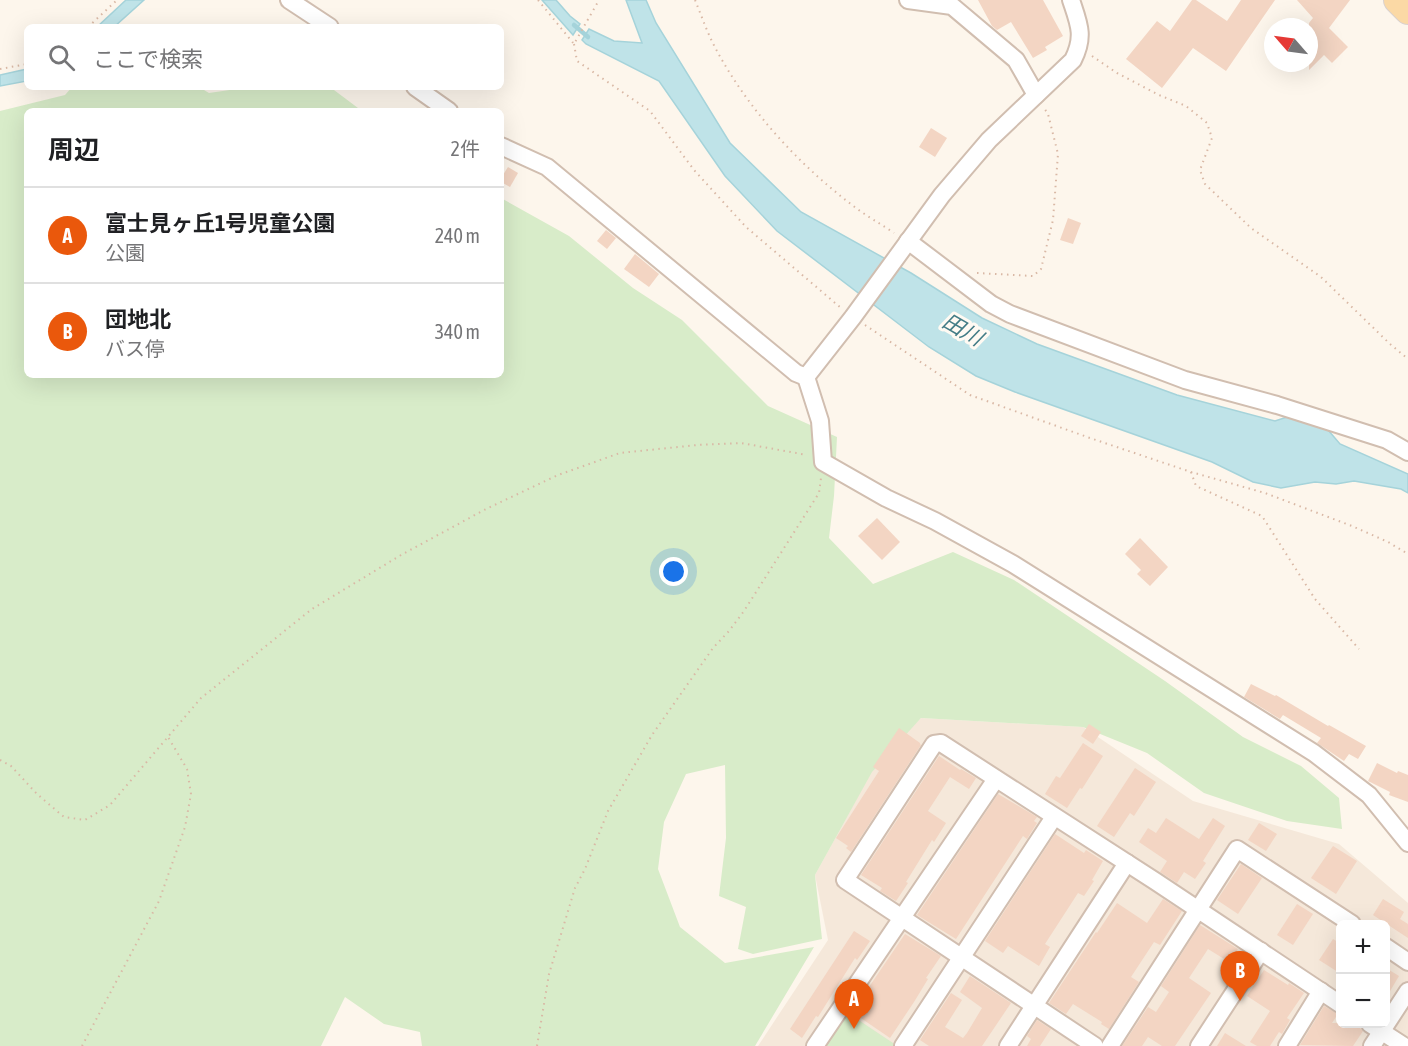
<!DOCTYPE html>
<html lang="ja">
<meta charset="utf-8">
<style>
:root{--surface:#fff;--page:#f6f6f6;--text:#202124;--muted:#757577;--line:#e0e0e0;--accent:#ea580c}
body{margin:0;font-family:"Asap Condensed","Noto Sans JP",sans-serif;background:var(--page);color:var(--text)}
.controls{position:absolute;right:18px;bottom:18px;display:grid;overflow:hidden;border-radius:9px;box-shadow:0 6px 24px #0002}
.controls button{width:54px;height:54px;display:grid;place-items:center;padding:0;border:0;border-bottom:2px solid var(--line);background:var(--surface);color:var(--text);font:30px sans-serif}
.compass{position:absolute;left:1264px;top:18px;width:54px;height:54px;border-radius:50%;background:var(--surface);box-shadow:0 6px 24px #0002;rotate:298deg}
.you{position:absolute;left:674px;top:572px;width:21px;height:21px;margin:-15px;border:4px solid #fff;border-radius:50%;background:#1a73e8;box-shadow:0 0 0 9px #1a73e833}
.badge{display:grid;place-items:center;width:39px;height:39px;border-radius:50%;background:var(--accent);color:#fff;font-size:20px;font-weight:700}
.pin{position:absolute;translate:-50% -50px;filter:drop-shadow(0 2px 3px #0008)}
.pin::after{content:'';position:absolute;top:32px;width:21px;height:18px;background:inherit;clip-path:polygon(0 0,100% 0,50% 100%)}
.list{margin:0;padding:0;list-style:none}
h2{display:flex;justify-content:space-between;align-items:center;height:78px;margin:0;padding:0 24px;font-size:26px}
h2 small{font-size:20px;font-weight:400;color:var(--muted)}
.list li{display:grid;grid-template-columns:39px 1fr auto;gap:18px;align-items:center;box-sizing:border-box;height:96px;padding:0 24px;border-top:2px solid var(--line)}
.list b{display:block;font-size:22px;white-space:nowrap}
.list p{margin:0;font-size:20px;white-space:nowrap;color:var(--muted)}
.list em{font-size:20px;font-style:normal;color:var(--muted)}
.icon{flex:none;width:33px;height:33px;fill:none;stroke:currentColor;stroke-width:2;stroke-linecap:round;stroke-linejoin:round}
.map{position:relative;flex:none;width:1408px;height:1046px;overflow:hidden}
.search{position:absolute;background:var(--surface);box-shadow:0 6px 24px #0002;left:24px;top:24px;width:480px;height:66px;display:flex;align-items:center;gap:15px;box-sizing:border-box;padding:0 21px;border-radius:9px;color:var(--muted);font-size:22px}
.panel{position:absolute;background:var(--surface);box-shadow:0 6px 24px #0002;left:24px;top:108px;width:480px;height:270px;border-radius:9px}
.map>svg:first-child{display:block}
</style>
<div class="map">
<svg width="1408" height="1046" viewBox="0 0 1408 1046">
<rect width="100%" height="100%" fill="#fdf6ec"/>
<path fill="#f5e8da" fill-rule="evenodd" d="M 921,718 L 1083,727 L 1193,801 L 1339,844 L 1408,903 L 1408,1046 L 758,1046 L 828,940 L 815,875 L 879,758 ZM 1340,924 L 1386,924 L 1386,1024 L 1340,1024 Z"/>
<g fill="#d8ecc9">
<polygon points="72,87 199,87 209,93 250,87 330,87 362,111 27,111 27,375 501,375 501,198 569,236 633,288 682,320 768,406 837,437 834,496 829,538 873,584 953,552 1014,580 1165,681 1243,737 1301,766 1339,798 1342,829 1287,821 1204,793 1147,753 1083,727 921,718 872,772 815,875 822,939 753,954 738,949 746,907 719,896 726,838 725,765 686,774 664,822 658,869 680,927 725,963 814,947 755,1046 422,1046 420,1032 384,1024 345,997 321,1046 0,1046 0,111 65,95"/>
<polygon points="848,1013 896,1045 896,1046 825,1046"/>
</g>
<g fill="#bfe3e8" stroke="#a5d3da" stroke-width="1.5">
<polygon points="126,0 144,0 114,27 97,27"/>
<polygon points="542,0 556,0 570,16 580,24 573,35"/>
<polygon points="626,0 646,0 656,23 730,143 801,212 911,273 982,318 1037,344 1177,395 1275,421 1287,417 1328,430 1340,444 1408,474 1408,493 1401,489 1354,481 1336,484 1315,482 1281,488 1253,482 1212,462 1015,392 976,376 929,347 777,231 725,176 659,81 586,44 582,40 589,29 614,41 642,43"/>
<polygon points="27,69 27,81 0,86 0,75"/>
</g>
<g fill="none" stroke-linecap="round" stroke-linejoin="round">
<polyline stroke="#a5d3da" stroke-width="4.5" points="574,25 588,37"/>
</g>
<g fill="#f3d5c3">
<polygon points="978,0 1043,0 1063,36 1045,47 1047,50 1033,58 1011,22 997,30 992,26"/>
<polygon points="1192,0 1196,0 1227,21 1241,0 1275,0 1226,71 1193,48 1162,88 1126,59 1157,21 1170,31"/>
<polygon points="1297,0 1350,0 1329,28 1348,47 1332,63 1324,55 1309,70 1309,23 1313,18"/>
<polygon points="931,128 947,138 935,157 919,147"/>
<polygon points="508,167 518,173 510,187 501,182 501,178"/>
<polygon points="1068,218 1081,223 1073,244 1060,240"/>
<polygon points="606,230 616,238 607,249 597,241"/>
<polygon points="635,254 659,274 649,287 624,269"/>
<polygon points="877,518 900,542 882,560 858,536"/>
<polygon points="1140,538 1168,567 1150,586 1137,574 1141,570 1125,554"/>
<polygon points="1251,684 1275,696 1276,695 1328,726 1329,725 1366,746 1358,759 1349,754 1344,761 1317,743 1321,738 1283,715 1280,719 1244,697"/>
<polygon points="1089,724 1101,732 1093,744 1081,736"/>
<polygon points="899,728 920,743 920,744 921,745 851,852 846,848 848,846 836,838 879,771 873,767"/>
<polygon points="1083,743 1103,756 1082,789 1080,788 1067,808 1045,794 1056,776 1060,778"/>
<polygon points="939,756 960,770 961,769 976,778 969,789 950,777 928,811 946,823 934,842 932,840 906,882 908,883 896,901 880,891 882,888 861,875"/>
<polygon points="1377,763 1397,773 1398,771 1408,775 1408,802 1389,795 1390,792 1368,781"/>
<polygon points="1135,768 1156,782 1134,816 1130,813 1114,837 1097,826"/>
<polygon points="998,794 1037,817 1034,821 1037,823 1027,839 1023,836 956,939 917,915"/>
<polygon points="1166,818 1199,839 1213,818 1225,826 1203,861 1206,863 1195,879 1184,872 1177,883 1160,872 1167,861 1139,842 1148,828 1156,833"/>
<polygon points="1259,823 1277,834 1266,851 1248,840"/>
<polygon points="1055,834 1084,853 1086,850 1103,861 1092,880 1094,881 1084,896 1078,893 1045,944 1050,947 1039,966 1008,946 1003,953 985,941"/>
<polygon points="1333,846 1357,861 1336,894 1311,878"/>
<polygon points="1241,864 1262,878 1238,914 1217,900"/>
<polygon points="1163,899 1182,911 1160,945 1154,942 1131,977 1139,982 1109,1029 1101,1024 1102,1022 1073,1004 1066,1014 1049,1003 1096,932 1097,933 1117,903 1147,923"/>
<polygon points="1383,899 1404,912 1400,919 1408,924 1408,938 1373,915"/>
<polygon points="1297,904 1313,914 1293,945 1277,935"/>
<polygon points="1200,925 1238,949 1229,962 1208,949 1189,978 1211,993 1175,1046 1162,1046 1148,1037 1142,1046 1122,1046 1148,1007 1156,1012 1169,992 1161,986"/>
<polygon points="854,931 870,941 857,960 855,958 818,1017 816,1016 802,1038 790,1029"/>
<polygon points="905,934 941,956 926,978 928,979 914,1002 890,1038 852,1012"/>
<polygon points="1333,939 1341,944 1341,974 1319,960"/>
<polygon points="1386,968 1399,976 1386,998"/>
<polygon points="1264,970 1288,985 1289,983 1304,993 1287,1018 1290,1020 1282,1034 1279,1032 1270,1046 1257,1046 1250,1042 1270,1011 1247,996"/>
<polygon points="970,976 1011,1003 982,1046 929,1046 920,1040 951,993 962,1000 945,1027 963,1038 967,1033 982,1008 960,992"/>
<polygon points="1324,1006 1338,1014 1332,1023 1353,1023 1360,1028 1363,1031 1353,1046 1300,1045"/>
<polygon points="1037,1020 1051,1029 1040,1046 1027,1046 1031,1039 1027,1036"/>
<polygon points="1225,1033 1246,1046 1217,1046"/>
</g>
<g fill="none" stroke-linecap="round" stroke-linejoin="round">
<defs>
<g id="street">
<polyline points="289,0 330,27"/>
<polyline points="908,0 952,6 1016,60 1036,95"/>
<path d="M 1071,0 C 1079,24 1085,36 1073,60 L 989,140 L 942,195 L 853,317 L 806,377 L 820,421 L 823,462 L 886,498 L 935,521 L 1013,564 L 1314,753 L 1369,795 L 1408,843"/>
<polyline points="415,87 449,111"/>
<polyline points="501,146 547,167 796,373 806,377"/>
<polyline points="908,241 991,304 1010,314 1185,380 1277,405 1387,440 1408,452"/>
<polyline points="1386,947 1408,962"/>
<polyline points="1370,1024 1404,1046"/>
<polyline points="815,1046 996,779"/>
<polyline points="903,1046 1054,817"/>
<polyline points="1008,1046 1127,863"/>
<polyline points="1095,1046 845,880 934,744 941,743 1155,881 1340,1004"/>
<polyline points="1110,1046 1237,849 1352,924"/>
<polyline points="1199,1046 1261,951"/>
<polyline points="1287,1046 1321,991"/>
<polyline points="1372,1046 1408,991"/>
</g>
<polyline id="primary" points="1397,0 1408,11"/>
</defs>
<use href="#street" stroke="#d1beb0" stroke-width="20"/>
<use href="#primary" stroke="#dad1cd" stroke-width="28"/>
<g stroke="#d9b8a5" stroke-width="2" stroke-dasharray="1.5 4.5" stroke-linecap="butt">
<polyline points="538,0 574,44 599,0"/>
<path d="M 695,0 C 702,17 708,35 717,51 C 750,112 800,166 856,208 C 868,217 881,224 894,233"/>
<polyline points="88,27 117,0"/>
<polyline points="574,44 577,61 650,111 694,170 746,227 841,308"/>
<polyline points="1092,56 1117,73 1159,95 1186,106 1207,123 1212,138 1200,170 1205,184 1251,228 1321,277 1390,344 1408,359"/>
<polyline points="0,69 27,64"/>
<polyline points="977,273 1033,276 1041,269 1053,220 1058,154 1048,114 1044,108"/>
<polyline points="865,325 970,395 1090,438 1191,472 1265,493 1352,526 1388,542 1408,554"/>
<polyline points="1191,472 1196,486 1262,516 1315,599 1359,649"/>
<polyline points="0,760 11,766 37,794 64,817 85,820 110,805 201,698 312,609 401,555 486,509 558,475 620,453 697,445 741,443 807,455"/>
<polyline points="82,1046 159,901 185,827 191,794 187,769 168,737"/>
<polyline points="537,1046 549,974 575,888 585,869 608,811 652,735 713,648 729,631 744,611 819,493 821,478"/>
</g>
<use href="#street" stroke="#fff" stroke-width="16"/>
<use href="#primary" stroke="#fbd9a5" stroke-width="26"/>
</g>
<g text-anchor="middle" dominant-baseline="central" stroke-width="6" stroke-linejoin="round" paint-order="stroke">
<g font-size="21" font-style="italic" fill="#437c86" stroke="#fffaf3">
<text transform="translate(963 329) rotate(30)">田川</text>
</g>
</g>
</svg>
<div class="controls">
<button>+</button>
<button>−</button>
</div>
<svg class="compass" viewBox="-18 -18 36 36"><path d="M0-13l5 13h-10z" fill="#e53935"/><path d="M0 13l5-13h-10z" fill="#757577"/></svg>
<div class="you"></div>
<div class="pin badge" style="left:854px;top:1029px">A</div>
<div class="pin badge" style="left:1240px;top:1001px">B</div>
<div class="search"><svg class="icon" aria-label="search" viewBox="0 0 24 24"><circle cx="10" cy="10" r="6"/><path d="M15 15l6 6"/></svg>ここで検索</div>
<section class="panel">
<h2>周辺<small>2件</small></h2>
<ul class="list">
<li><span class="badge">A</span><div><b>富士見ヶ丘1号児童公園</b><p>公園</p></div><em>240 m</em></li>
<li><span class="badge">B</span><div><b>団地北</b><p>バス停</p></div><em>340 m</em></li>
</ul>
</section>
</div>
